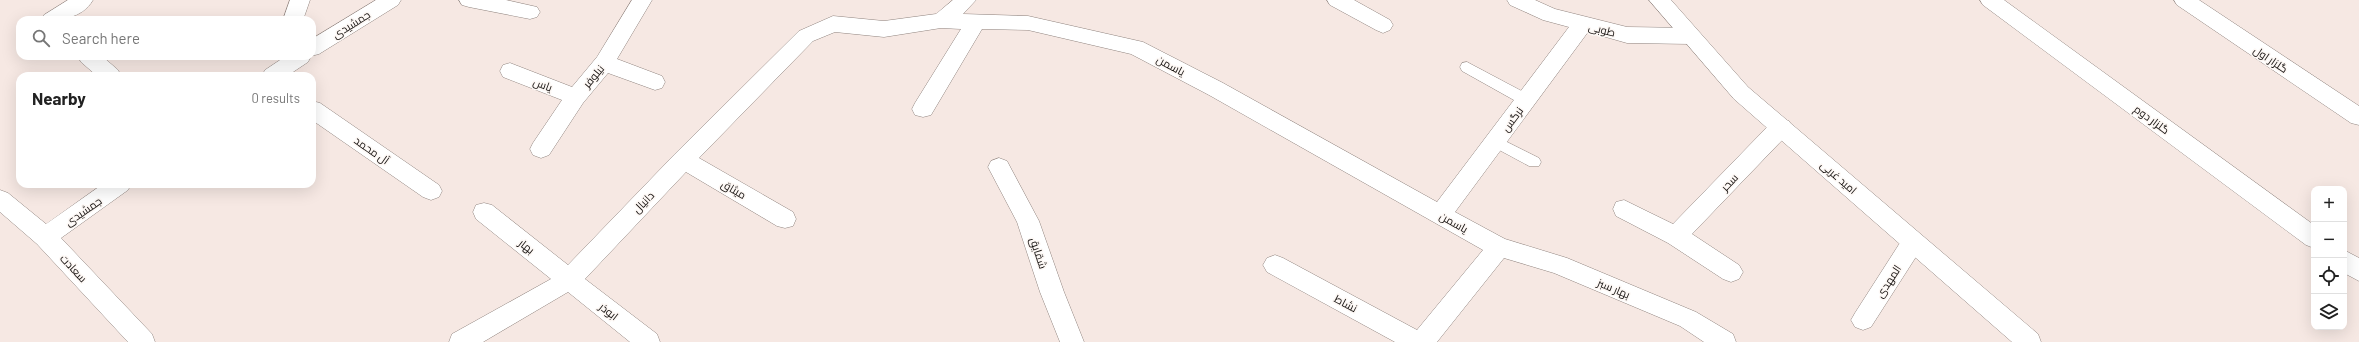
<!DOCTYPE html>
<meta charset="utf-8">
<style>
:root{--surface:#fff;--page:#f2f2f2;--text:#222;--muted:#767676;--line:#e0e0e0}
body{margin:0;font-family:Barlow,Cairo,sans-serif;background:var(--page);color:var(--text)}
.controls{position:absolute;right:12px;bottom:12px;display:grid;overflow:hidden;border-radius:8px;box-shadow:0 4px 16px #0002}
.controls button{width:36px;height:36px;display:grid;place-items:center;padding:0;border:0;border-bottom:1px solid var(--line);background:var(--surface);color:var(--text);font:20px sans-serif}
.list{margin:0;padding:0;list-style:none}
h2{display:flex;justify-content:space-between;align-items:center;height:52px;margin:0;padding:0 16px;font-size:17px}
h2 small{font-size:13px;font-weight:400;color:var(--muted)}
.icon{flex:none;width:22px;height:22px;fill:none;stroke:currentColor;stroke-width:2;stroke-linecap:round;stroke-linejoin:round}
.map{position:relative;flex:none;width:2359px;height:342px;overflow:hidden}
.search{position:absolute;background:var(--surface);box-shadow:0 4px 16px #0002;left:16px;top:16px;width:300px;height:44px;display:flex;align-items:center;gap:10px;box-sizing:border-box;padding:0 14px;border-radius:12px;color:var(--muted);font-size:15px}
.panel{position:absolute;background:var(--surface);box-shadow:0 4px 16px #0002;left:16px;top:72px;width:300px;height:116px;border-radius:12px}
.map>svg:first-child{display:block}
</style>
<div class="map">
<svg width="2359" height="342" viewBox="0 0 2359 342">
<rect width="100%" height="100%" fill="#f6e8e3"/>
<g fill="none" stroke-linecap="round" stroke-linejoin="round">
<defs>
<g id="service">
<polygon points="1467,62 1531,96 1533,100 1531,104 1521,104 1462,71 1460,67 1462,63"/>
<polygon points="1495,136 1539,158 1541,162 1539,166 1529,166 1490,145 1488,141 1490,137"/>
</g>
<g id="minor">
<path d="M 68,0 L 93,0 C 82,19 60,20 41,20 L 44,15 Z"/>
<polygon points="290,0 310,0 303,20 283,20"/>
<polygon points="376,0 401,0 398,5 319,54 311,56 308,62 287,76 262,76 265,70 286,56 312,56 312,39"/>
<polygon points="459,0 506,0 537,7 540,12 537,17 530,19 469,7 462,5"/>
<polygon points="632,0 652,0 617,59 662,76 665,82 662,88 655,90 608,73 583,103 549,155 541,158 533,155 530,149 533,143 562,100 503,77 500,71 503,65 510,63 572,87 597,57"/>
<polygon points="953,0 976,0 963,14 1028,16 1143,42 1223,83 1437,202 1569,27 1543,20 1510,5 1507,0 1535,0 1555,9 1627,27 1691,28 1698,31 1701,36 1698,41 1691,44 1627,43 1588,32 1455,212 1505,239 1567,258 1696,312 1733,334 1736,342 1704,342 1680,326 1554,273 1504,258 1437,342 1395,342 1267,272 1263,265 1267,258 1275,255 1283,258 1417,330 1483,250 1209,95 1131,54 1028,30 982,29 931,115 923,117 915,115 912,109 915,103 961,29 941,28 884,37 835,32 813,41 699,158 793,212 796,219 793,226 785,228 777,226 686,172 585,279 657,334 660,342 630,342 568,292 483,342 449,342 452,334 551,279 476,219 473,212 476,205 484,203 492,205 568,265 675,154 799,31 833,16 884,21 936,14"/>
<polygon points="1327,0 1354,0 1390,20 1393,25 1390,30 1383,33 1376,30 1330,5"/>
<polygon points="1980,0 2004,0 2314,225 2314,248 2306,245 1983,5"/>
<polygon points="2174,0 2199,0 2359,106 2359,125 2351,123 2177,5"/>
<polygon points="78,56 102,56 118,70 121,76 97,76 81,62"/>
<polygon points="312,101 320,103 439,185 442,191 439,197 431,200 423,197 312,120"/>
<polygon points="1781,119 1789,121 1792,127 1789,133 1692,234 1739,265 1743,272 1739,279 1731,282 1723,279 1668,243 1616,216 1613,209 1616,202 1624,200 1673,224 1773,121"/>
<polygon points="999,158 1007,161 1039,221 1064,292 1084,342 1060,342 1040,292 1017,222 988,167 991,161"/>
<polygon points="103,184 131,184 128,190 61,238 152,334 155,342 128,342 37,244 0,212 0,190 8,193 46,224"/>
<polygon points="1913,232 1921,235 1924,242 1921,249 1871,327 1863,330 1855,327 1851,320 1855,313 1905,235"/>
<polygon points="2344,250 2359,258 2359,281 2344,273"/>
</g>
<polygon id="tertiary" points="1649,0 1671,0 1748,87 2038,334 2041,342 2012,342 1734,99"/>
</defs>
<use href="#service" stroke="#90847f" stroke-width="1"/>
<use href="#minor" stroke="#90847f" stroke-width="1"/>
<use href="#tertiary" stroke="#90847f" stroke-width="1"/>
<use href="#service" fill="#fff" fill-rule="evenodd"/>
<use href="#minor" fill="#fff" fill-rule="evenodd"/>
<use href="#tertiary" fill="#fff" fill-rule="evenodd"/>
</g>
<g text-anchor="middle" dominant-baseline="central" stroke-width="3" stroke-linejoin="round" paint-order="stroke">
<g font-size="11" fill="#161210" stroke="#fdf8f5">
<text transform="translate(351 24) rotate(-32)">جمشیدی</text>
<text transform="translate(1602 29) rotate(14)">طوبی</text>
<text transform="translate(2271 59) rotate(34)">گلزار اول</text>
<text transform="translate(1171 65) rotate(28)">یاسمن</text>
<text transform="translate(593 76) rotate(-50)">نیلوفر</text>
<text transform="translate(543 84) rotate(21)">یاس</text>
<text transform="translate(1512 119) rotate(-53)">نرگس</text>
<text transform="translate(2152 119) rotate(36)">گلزار دوم</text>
<text transform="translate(372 150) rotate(35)">آل محمد</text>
<text transform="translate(1839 177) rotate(41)">امید غربی</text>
<text transform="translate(1729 182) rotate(-46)">سحر</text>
<text transform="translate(734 189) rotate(30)">میثاق</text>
<text transform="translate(643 202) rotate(-46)">دانیال</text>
<text transform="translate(83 211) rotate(-35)">جمشیدی</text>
<text transform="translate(1454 222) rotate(29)">یاسمن</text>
<text transform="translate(527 246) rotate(38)">بهار</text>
<text transform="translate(1039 253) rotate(72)">شقایق</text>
<text transform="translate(74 268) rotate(47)">سعادت</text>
<text transform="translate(1888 281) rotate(-57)">المهدی</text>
<text transform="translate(1614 288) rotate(23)">بهار سبز</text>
<text transform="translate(1346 303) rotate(28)">نشاط</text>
<text transform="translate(609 311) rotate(38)">ابوذر</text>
</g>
</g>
</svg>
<div class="controls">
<button>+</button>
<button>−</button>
<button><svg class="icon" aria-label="locate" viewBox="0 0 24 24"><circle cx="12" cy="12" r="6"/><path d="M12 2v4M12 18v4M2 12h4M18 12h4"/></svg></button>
<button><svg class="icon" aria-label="layers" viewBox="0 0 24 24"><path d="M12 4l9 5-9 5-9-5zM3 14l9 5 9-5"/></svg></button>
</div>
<div class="search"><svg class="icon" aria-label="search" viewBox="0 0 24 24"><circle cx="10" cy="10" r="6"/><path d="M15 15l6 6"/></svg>Search here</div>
<section class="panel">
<h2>Nearby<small>0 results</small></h2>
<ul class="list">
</ul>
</section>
</div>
